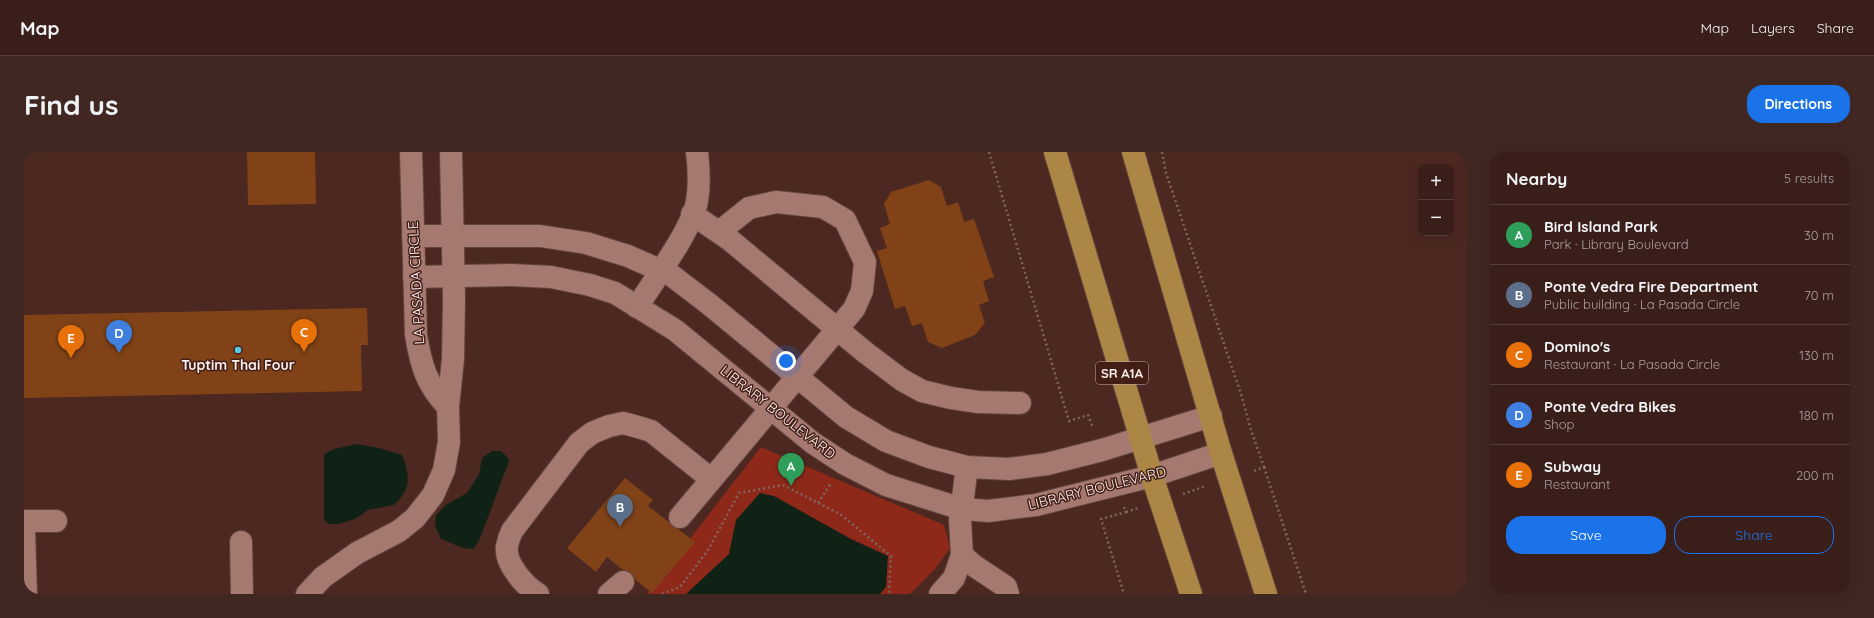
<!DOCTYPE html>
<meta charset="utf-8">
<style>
:root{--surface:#3a1e19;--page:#412722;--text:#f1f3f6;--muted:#aba2a2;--line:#543c38;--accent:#1a73e8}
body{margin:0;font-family:Quicksand,sans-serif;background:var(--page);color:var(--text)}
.controls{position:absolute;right:12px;top:12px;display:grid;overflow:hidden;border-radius:8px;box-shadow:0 4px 16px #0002}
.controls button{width:36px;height:36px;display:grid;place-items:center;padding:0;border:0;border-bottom:1px solid var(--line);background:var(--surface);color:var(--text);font:20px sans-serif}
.you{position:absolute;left:762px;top:209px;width:14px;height:14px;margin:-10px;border:3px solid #fff;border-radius:50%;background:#1a73e8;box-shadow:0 0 0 6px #1a73e833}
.badge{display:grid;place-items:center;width:26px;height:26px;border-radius:50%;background:var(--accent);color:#fff;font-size:13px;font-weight:700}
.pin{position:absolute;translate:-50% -33px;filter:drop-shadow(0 1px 2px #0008)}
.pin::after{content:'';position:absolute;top:21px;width:14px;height:12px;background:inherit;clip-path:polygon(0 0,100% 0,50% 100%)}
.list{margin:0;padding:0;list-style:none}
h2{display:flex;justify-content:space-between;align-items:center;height:52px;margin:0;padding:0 16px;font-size:17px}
h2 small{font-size:13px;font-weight:400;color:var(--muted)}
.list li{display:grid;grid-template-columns:26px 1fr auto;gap:12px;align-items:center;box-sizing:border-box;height:60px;padding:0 16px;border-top:1px solid var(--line)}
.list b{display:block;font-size:15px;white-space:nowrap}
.list p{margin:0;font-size:13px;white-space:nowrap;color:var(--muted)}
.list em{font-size:13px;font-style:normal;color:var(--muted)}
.actions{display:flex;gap:8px;padding:12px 16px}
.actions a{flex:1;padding:9px 0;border:1px solid var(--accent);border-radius:16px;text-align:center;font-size:14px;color:var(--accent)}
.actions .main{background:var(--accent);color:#fff}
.map{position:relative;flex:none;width:1442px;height:442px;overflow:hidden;border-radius:16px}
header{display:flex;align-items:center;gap:24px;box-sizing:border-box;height:56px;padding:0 20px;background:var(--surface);border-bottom:1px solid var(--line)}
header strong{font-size:19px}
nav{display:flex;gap:22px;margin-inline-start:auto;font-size:14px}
.intro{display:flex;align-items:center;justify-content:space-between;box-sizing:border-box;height:96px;padding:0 24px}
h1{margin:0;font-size:28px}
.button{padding:10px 18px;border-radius:16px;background:var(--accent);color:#fff;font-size:14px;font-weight:700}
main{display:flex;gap:24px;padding:0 24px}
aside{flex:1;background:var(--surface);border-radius:16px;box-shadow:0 4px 16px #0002}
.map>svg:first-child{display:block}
</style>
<header>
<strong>Map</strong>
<nav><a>Map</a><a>Layers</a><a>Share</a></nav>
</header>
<div class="intro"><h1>Find us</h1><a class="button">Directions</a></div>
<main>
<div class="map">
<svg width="1442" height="442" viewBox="0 0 1442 442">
<rect width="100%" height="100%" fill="#4d2821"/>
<polygon fill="#8e291a" points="737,295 920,373 926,396 911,417 886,442 623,442"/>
<g fill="#102215">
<path d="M 333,292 L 355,296 L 378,303 C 386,323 388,337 370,353 L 344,358 L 331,367 L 314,372 L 305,372 L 300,368 L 300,302 L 310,297 Z"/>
<polygon points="468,299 477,299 485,307 484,312 455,389 449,397 439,396 417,387 411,373 412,363 422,353 443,341 455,322 458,306"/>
<polygon points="736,341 750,344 827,387 864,404 862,435 856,442 662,442 705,402 712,368"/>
</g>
<g fill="#814217">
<polygon points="223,0 291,0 292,52 224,53"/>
<polygon points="905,28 917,35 923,54 934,50 940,70 950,67 970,125 959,129 965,149 955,153 961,171 951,183 918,196 904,190 898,171 888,174 881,154 871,157 853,99 863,96 856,76 866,72 860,52 867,40"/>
<polygon points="343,156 344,193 337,193 338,239 0,246 0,163"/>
<polygon points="601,326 629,348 624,354 671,390 628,441 583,405 572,420 543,396"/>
</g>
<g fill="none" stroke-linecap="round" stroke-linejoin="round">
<defs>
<g id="minor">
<path d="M 387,0 L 392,183 C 397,213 402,232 424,255"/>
<polyline points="668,62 706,88 842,201 878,228 898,239 927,246 954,250 996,251"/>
<polyline points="389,84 516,84 562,91 604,104 647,123 685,152 822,265 862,289 905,305 943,315 985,317 1023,312 1078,298 1187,264"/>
<polyline points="390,125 487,123 527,125 566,133 591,141 651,178 789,291 821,312 862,333 938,357 964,359 1012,353 1128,324 1197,301"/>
<path d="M 613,155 C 630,128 668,78 673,49 C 676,32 675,17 673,0"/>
<polyline points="656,365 830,157 838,139 841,110 821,68 799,55 752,50 725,56 695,80"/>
<polyline points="0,369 32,369"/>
<polyline points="0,377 2,442"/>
<polyline points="217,390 218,442"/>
<polyline points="938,403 949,413 982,435 984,442"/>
<polyline points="283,442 299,425 333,401 375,379 391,366 409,343 420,318 425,290 424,255 429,207 430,147 427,0"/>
<path d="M 514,442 C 501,434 480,411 483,394 C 484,389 486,383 488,379 L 555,291 L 568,281 L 585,274 L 599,271 L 614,275 L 627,279 L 687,327"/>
<polyline points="585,442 599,430"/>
<polyline points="916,442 930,426 938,403 936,368 943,315"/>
</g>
<g id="major">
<polyline points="1031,0 1128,324 1167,442"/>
<polyline points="1109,0 1197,301 1242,442"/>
</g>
</defs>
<use href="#minor" stroke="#62443f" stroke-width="24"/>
<use href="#major" stroke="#62443f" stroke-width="24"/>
<g stroke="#82645e" stroke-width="2.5" stroke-dasharray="2 3" stroke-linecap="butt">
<polyline points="965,0 1045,269 1064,263 1069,276"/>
<polyline points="1138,0 1142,21 1218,245 1226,275 1240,315 1227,320"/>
<polyline points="1240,315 1282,442"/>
<polyline points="1159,342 1182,334"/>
<polyline points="794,351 807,331"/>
<polyline points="1100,355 1102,360 1077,367 1100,442"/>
<polyline points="1102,360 1114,356"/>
<polyline points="638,442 656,435 684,398 715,341 759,333 816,362 867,404 865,442"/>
</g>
<use href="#minor" stroke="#a57870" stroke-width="22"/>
<use href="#major" stroke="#ac8645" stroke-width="22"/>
</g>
<circle fill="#55cadf" stroke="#421e17" stroke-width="1.5" cx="214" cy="198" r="4"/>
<g text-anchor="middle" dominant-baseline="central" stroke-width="3" stroke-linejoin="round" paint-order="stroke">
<rect fill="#421e17" stroke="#c4afab" stroke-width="1" x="1072" y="210" width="52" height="22" rx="3"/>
<g font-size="13" font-weight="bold" fill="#fcedea">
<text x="1098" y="221">SR A1A</text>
</g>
<g font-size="14" fill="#fcedea" stroke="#421e17">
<text transform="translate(392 131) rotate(-93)">LA PASADA CIRCLE</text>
<text transform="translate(754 260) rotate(38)">LIBRARY BOULEVARD</text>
<text transform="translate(1073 336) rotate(-14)">LIBRARY BOULEVARD</text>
</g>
<g font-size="14" font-weight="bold" fill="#fcedea" stroke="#421e17">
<text x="214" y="213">Tuptim Thai Four</text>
</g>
</g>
</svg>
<div class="controls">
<button>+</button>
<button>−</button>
</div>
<div class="you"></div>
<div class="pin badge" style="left:767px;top:334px;background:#2e9e5b">A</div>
<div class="pin badge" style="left:596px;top:375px;background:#5c6f8a">B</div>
<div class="pin badge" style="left:280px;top:200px;background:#e8710a">C</div>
<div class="pin badge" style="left:95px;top:201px;background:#3f7fe0">D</div>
<div class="pin badge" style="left:47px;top:206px;background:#e8710a">E</div>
</div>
<aside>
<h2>Nearby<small>5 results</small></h2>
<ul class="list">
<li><span class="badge" style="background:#2e9e5b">A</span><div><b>Bird Island Park</b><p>Park · Library Boulevard</p></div><em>30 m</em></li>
<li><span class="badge" style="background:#5c6f8a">B</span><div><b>Ponte Vedra Fire Department</b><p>Public building · La Pasada Circle</p></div><em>70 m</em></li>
<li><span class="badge" style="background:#e8710a">C</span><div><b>Domino's</b><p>Restaurant · La Pasada Circle</p></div><em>130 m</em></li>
<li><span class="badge" style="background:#3f7fe0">D</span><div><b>Ponte Vedra Bikes</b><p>Shop</p></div><em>180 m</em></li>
<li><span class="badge" style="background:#e8710a">E</span><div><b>Subway</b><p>Restaurant</p></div><em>200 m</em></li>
</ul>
<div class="actions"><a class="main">Save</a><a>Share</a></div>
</aside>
</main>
